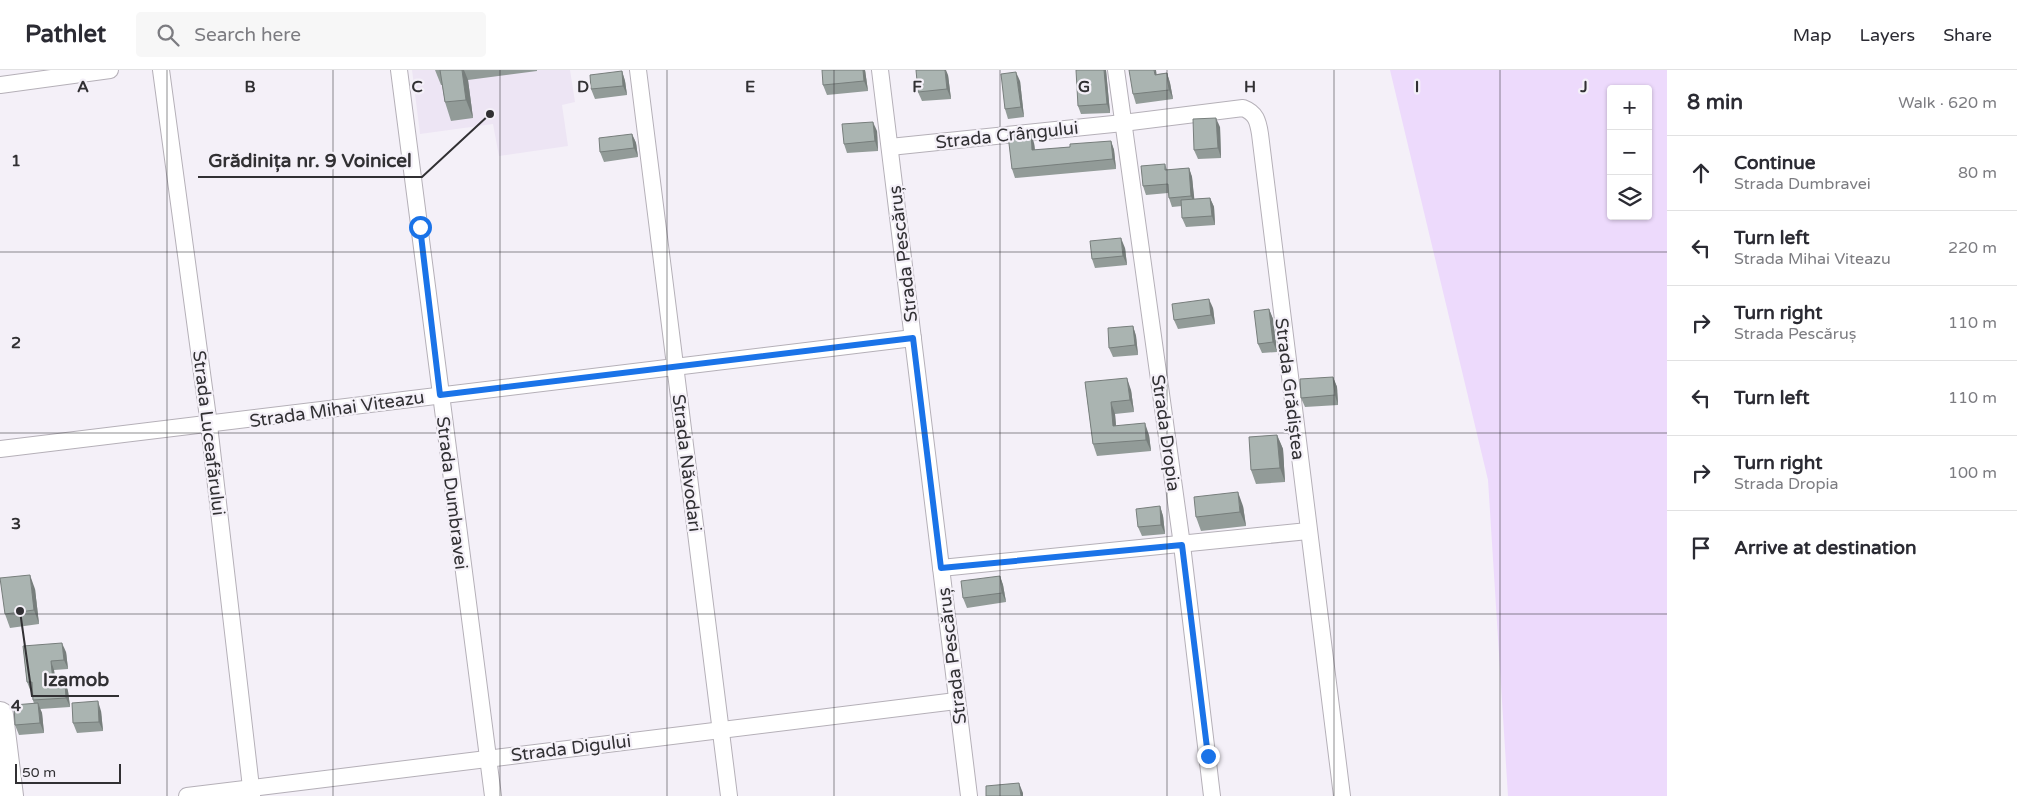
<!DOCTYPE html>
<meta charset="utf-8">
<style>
:root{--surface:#fff;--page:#f7f7f7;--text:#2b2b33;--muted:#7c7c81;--line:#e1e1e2}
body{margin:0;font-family:"Varela Round",sans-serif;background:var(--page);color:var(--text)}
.controls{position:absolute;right:15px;top:15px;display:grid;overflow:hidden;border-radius:5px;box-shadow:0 1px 4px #0004}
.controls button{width:45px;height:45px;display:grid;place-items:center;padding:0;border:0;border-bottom:1px solid var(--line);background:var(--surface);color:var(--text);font:25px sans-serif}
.scale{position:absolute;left:15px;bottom:12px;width:106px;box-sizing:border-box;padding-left:5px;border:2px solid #313033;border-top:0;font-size:14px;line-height:18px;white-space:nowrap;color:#313033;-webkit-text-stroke:4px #f4f0f8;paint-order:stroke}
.stop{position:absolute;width:15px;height:15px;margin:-11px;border:4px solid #1a73e8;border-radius:50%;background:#fff}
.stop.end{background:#1a73e8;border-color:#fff;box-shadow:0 1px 5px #0008}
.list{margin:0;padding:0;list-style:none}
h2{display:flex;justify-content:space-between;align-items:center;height:65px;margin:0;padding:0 20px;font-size:21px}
h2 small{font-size:16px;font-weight:400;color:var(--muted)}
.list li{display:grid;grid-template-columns:32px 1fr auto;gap:15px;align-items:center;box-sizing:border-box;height:75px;padding:0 20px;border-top:1px solid var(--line)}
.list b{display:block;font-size:19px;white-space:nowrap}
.list p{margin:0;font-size:16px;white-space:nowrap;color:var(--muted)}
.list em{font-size:16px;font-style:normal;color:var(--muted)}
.icon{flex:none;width:28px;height:28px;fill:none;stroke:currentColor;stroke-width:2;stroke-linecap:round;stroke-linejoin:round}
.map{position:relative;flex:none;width:1667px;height:726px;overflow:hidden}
header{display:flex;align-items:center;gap:30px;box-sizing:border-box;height:70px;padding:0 25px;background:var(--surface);border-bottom:1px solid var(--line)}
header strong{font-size:24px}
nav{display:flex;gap:28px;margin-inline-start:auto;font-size:18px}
.search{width:350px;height:45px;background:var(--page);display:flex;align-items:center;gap:12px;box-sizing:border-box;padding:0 18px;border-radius:5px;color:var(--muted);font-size:19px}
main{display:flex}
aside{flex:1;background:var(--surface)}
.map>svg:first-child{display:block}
</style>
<header>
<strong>Pathlet</strong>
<div class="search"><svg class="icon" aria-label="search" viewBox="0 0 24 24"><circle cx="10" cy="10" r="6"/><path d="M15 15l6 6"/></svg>Search here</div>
<nav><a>Map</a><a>Layers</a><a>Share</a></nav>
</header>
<main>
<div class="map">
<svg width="1667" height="726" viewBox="0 0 1667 726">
<rect width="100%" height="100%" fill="#f4f0f8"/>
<polygon fill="#ede5f4" points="412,0 570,0 575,32 562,35 568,76 499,86 493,54 420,64"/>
<path fill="#eddafc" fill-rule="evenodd" d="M 1390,0 L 1667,0 L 1667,726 L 1508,726 L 1488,410 ZM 1611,19 L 1648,19 L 1648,146 L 1611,146 Z"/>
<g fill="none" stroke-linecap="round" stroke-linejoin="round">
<defs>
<g id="minor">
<polyline points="161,0 209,355 252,726"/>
<polyline points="399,0 493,726"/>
<polyline points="638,0 729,726"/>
<polyline points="880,0 969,726"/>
<polyline points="1116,0 1182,475 1212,726"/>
<polyline points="0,15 110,0"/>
<path d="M 890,77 L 1123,53 L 1243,38 C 1256,43 1258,51 1260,64 L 1342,726"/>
<polyline points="0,379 913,268"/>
<polyline points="941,498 1308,461"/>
<polyline points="187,726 956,631"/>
</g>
<polyline id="primary" points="0,645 10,726"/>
</defs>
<use href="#minor" stroke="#b5b0b8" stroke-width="18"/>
<use href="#primary" stroke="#b5b0b8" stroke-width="28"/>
<use href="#minor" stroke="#fff" stroke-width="16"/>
<use href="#primary" stroke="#fff" stroke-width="26"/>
</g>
<g fill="#929b98">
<polygon points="435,0 537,0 537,1 468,10 473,48 451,51 445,32 442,15 441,15"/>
<polygon points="865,0 868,21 827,25 823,15"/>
<polygon points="1106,0 1110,43 1081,44 1078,36"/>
<polygon points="622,1 625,11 627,25 595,29 591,19"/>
<polygon points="1167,3 1170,13 1173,29 1136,34 1133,24 1157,4"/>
<polygon points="948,5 951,29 922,31 918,22"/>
<polygon points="1020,11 1024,47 1008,49 1005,39"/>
<polygon points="1220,57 1221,88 1198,89 1194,80"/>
<polygon points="877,61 878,81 847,83 844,74"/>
<polygon points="632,64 636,73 638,87 604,92 600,82"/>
<polygon points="1111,71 1114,80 1116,99 1015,108 1012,99 1034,73 1035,80 1070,77"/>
<polygon points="1165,94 1167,100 1189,98 1192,107 1194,129 1210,128 1214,137 1215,155 1186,157 1182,148 1182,136 1172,137 1169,128 1168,123 1146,125 1143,116"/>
<polygon points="1125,178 1127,195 1095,198 1092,189"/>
<polygon points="1213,238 1215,254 1178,259 1174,250"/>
<polygon points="1269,239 1273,249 1277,282 1262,283 1258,274"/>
<polygon points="1133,256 1136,266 1138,285 1113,287 1109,278"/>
<polygon points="1333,307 1337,317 1338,335 1305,337 1301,328"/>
<polygon points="1085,312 1131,320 1134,342 1115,344 1116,356 1149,365 1151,381 1097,386 1093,374"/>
<polygon points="1277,365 1283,379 1285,412 1256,414 1251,400"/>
<polygon points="1160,436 1163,446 1165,464 1142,466 1138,457"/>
<polygon points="1243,436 1246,456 1201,461 1196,447"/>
<polygon points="1000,506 1003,515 1006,532 967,538 963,528"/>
<polygon points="35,519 39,554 10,558 5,544"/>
<polygon points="23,576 66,582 68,599 54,600 56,612 65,612 68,621 70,637 40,639 42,643 44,663 19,665 15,655 34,634 33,630 32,622 31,622 27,612"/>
<polygon points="101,641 103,661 77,663 73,653"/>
</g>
<g fill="#777e7c">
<polygon points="462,0 464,0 468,10 473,48 466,30"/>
<polygon points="863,0 865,0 868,21 864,11"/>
<polygon points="945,0 946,0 948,5 951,29 947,19"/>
<polygon points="1104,0 1106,0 1110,43 1107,34"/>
<polygon points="1154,0 1156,0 1158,14 1155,5"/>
<polygon points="622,1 625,11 627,25 623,16"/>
<polygon points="1016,2 1020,11 1024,47 1021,37"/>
<polygon points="1167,3 1170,13 1173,29 1169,20"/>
<polygon points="1216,48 1220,57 1221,88 1218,78"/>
<polygon points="873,52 877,61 878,81 875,71"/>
<polygon points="1031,63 1034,73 1036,90 1032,80"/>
<polygon points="632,64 636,73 638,87 634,78"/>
<polygon points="1111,71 1114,80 1116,99 1113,89"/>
<polygon points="1189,98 1192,107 1195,135 1191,126"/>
<polygon points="1210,128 1214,137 1215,155 1212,146"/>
<polygon points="1121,168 1125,178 1127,195 1123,186"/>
<polygon points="1209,229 1213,238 1215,254 1211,245"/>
<polygon points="1269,239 1273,249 1277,282 1273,272"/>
<polygon points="1133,256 1136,266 1138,285 1135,275"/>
<polygon points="1333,307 1337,317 1338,335 1335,325"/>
<polygon points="1127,308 1131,320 1134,342 1130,330"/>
<polygon points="1111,332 1115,344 1117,368 1113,356"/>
<polygon points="1145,353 1149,365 1151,381 1146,370"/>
<polygon points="1277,365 1283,379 1285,412 1280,398"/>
<polygon points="1238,422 1243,436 1246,456 1240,442"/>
<polygon points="1160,436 1163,446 1165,464 1161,455"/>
<polygon points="30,505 35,519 39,554 34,540"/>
<polygon points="1000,506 1003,515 1006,532 1002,523"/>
<polygon points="62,573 66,582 68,599 64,590"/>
<polygon points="51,591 54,600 56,622 53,612"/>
<polygon points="65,612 68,621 70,637 66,628"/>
<polygon points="98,631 101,641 103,661 99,652"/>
<polygon points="38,633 42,643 44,663 40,653"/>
<polygon points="1019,713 1023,723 1023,726 1021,726"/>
</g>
<g fill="#aab4b1" stroke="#777e7c">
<polygon points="440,0 462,0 466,30 445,32"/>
<polygon points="822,0 863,0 864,11 823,15"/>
<polygon points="916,0 945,0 947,19 918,22"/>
<polygon points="1076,0 1104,0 1107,34 1078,36"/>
<polygon points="1129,0 1154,0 1155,5 1167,3 1169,20 1133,24"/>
<polygon points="622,1 623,16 591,19 590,5"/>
<polygon points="1016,2 1021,37 1005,39 1001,4"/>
<polygon points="1216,48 1218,78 1194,80 1193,49"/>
<polygon points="873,52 875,71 844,74 842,54"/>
<polygon points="1031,63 1032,80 1070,77 1070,74 1111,71 1113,89 1012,99 1008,65"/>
<polygon points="632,64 634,78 600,82 599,68"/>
<polygon points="1165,94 1165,100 1189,98 1191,126 1169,128 1168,114 1143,116 1141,96"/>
<polygon points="1210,128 1212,146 1182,148 1181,130"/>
<polygon points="1121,168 1123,186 1092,189 1090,171"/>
<polygon points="1209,229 1211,245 1174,250 1172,234"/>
<polygon points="1269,239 1273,272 1258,274 1254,241"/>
<polygon points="1133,256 1135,275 1109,278 1108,258"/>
<polygon points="1333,307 1335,325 1301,328 1300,309"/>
<polygon points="1127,308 1130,330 1111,332 1113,356 1145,353 1146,370 1093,374 1085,312"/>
<polygon points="1277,365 1280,398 1251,400 1249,367"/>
<polygon points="1238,422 1240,442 1196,447 1194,427"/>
<polygon points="1160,436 1161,455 1138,457 1136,439"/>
<polygon points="30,505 34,540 5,544 0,508"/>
<polygon points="1000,506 1002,523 963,528 961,511"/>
<polygon points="62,573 64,590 51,591 53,612 65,612 66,628 33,630 32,612 27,612 23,576"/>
<polygon points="98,631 99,652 73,653 72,633"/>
<polygon points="38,633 40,653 15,655 14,635"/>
<polygon points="1019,713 1021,726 986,726 986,716"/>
</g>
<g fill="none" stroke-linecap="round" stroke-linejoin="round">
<polyline stroke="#1a73e8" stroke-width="6" points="420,157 440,325 913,268 941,498 1182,475 1208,686"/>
</g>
<path fill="none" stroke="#313033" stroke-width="1" stroke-opacity="0.55" d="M 167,0 L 167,726M 333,0 L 333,726M 500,0 L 500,726M 667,0 L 667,726M 834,0 L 834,726M 1000,0 L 1000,726M 1167,0 L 1167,726M 1334,0 L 1334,726M 1500,0 L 1500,726M 0,182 L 1667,182M 0,363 L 1667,363M 0,544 L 1667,544"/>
<g text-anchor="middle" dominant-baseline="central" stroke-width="4.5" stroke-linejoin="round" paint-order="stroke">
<g font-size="18" fill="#313033" stroke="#f4f0f8">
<text transform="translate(1007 65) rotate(-6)">Strada Crângului</text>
<text transform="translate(903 184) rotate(-97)">Strada Pescăruș</text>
<text transform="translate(1290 319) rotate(83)">Strada Grădiștea</text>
<text transform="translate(337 339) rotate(-8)">Strada Mihai Viteazu</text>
<text transform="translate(209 363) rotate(83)">Strada Luceafărului</text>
<text transform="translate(1166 363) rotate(82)">Strada Dropia</text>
<text transform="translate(687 393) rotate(83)">Strada Năvodari</text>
<text transform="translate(452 423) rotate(83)">Strada Dumbravei</text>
<text transform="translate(952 586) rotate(-97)">Strada Pescăruș</text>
<text transform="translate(571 678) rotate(-7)">Strada Digului</text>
</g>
</g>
<g font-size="16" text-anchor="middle" font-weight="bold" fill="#313033" stroke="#f4f0f8" stroke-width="4.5" stroke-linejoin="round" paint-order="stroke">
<text x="83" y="22">A</text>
<text x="250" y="22">B</text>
<text x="417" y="22">C</text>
<text x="583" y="22">D</text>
<text x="750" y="22">E</text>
<text x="917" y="22">F</text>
<text x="1084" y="22">G</text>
<text x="1250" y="22">H</text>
<text x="1417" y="22">I</text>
<text x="1584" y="22">J</text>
<text x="16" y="96">1</text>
<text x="16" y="278">2</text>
<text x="16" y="459">3</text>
<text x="16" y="641">4</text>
</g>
<path fill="none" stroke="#313033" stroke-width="2" d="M490 44L422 107H198M20 541L32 626H119"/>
<g fill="#313033" stroke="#f4f0f8" stroke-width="2">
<circle cx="490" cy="44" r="5"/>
<circle cx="20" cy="541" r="5"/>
</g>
<g font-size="19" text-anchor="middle" font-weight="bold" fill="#313033" stroke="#f4f0f8" stroke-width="4.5" stroke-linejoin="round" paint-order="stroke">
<text x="310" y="97">Grădinița nr. 9 Voinicel</text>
<text x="76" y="616">Izamob</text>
</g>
</svg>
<div class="controls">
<button>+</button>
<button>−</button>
<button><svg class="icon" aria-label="layers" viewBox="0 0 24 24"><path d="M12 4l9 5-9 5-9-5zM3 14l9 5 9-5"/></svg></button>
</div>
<div class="scale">50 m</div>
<div class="stop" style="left:420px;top:157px"></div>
<div class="stop end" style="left:1208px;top:686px"></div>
</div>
<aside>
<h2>8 min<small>Walk · 620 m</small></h2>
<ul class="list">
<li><svg class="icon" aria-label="ahead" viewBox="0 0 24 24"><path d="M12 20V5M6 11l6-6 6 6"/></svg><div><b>Continue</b><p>Strada Dumbravei</p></div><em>80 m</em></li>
<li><svg class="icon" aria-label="left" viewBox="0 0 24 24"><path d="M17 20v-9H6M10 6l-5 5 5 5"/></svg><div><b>Turn left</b><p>Strada Mihai Viteazu</p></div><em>220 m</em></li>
<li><svg class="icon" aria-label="right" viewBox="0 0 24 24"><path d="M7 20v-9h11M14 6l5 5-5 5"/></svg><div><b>Turn right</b><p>Strada Pescăruș</p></div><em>110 m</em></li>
<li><svg class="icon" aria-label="left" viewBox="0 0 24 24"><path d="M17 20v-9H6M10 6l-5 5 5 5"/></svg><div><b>Turn left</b></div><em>110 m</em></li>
<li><svg class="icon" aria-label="right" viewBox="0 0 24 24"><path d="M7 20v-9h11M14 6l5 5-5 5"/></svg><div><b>Turn right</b><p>Strada Dropia</p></div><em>100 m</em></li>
<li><svg class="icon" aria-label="arrive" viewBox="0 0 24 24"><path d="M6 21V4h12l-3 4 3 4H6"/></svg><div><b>Arrive at destination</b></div></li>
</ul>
</aside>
</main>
